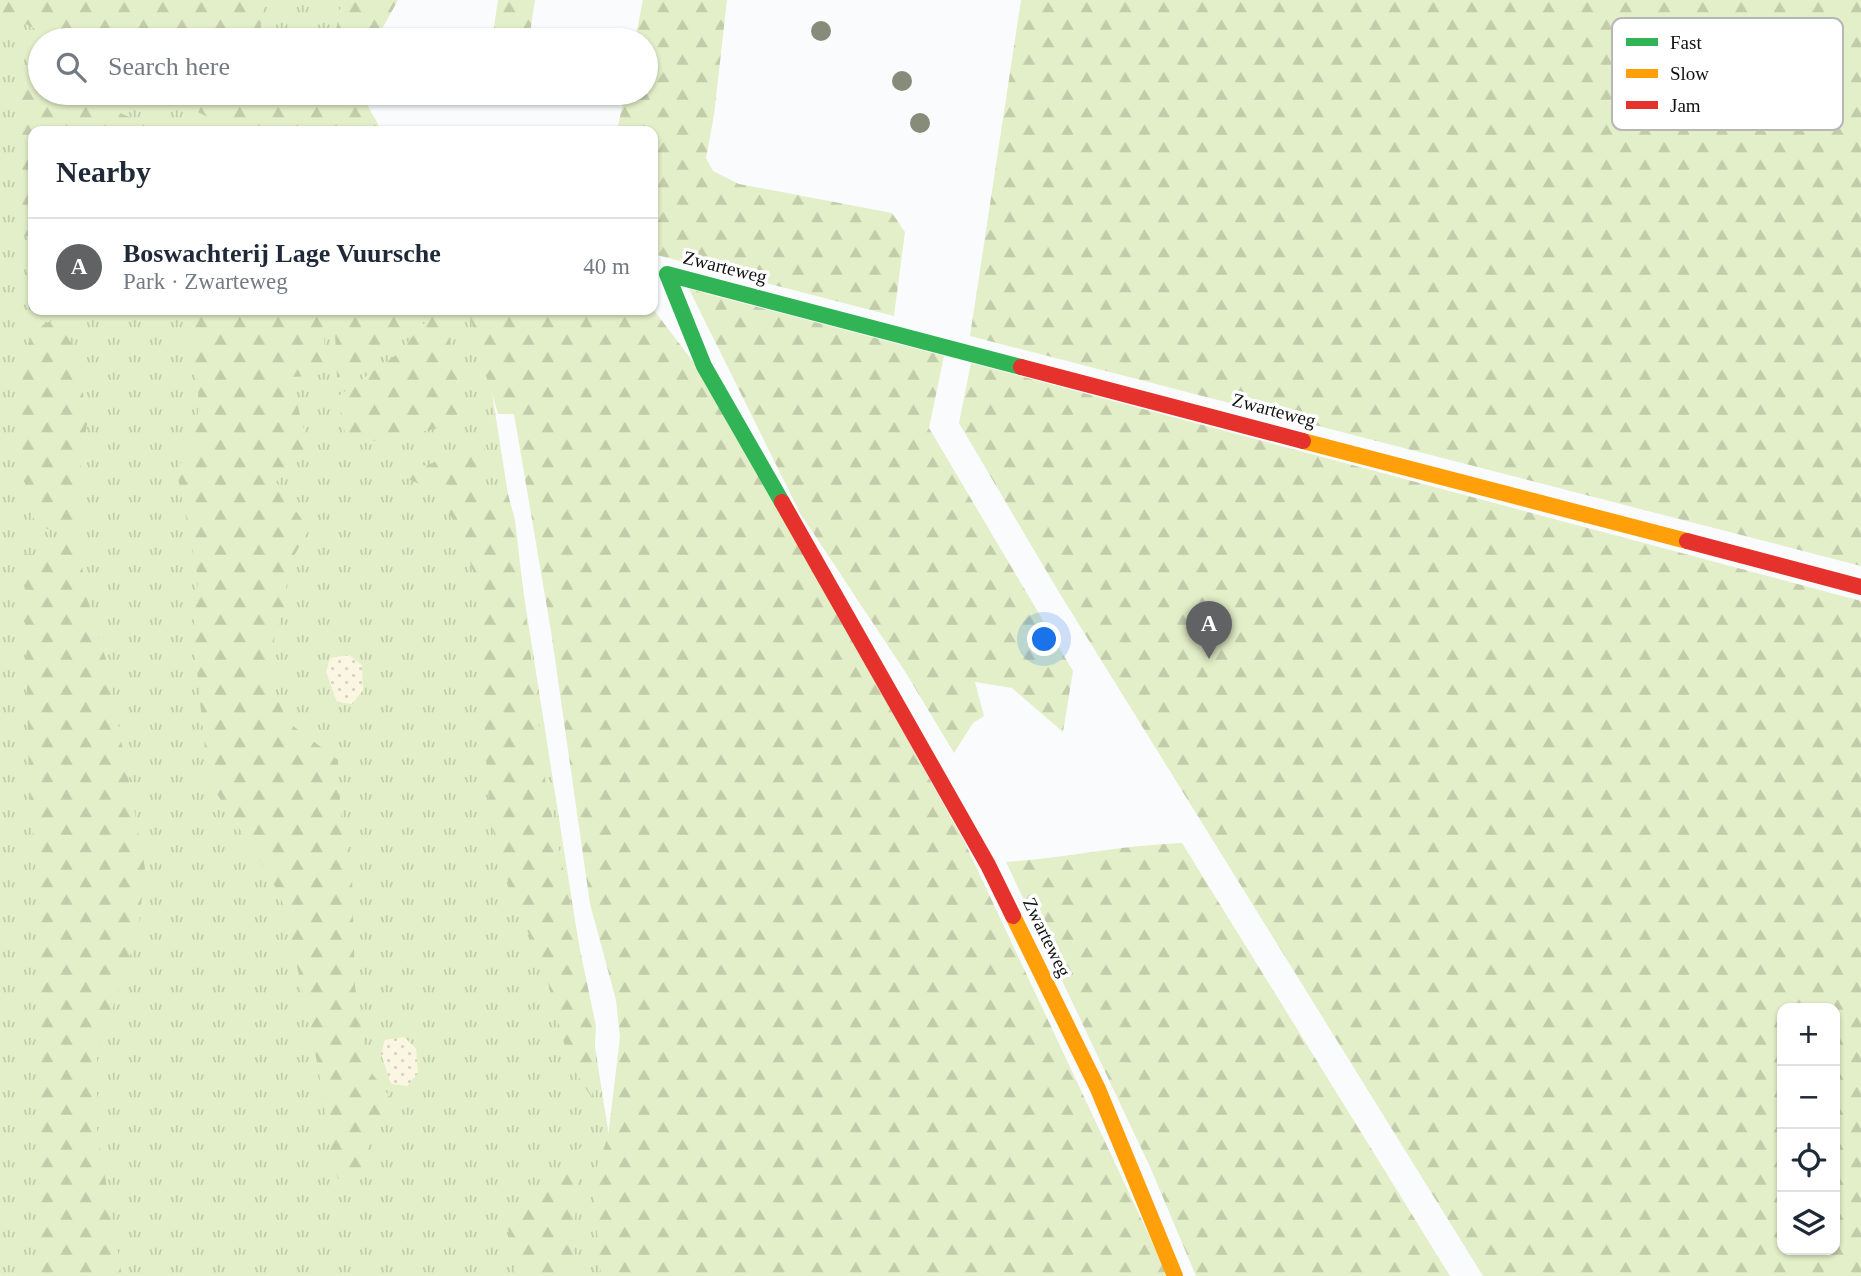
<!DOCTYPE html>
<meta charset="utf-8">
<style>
:root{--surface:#fff;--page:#f2f2f3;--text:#1f2937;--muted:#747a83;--line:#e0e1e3;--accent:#616264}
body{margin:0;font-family:"Times New Roman",serif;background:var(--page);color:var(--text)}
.controls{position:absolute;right:21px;bottom:21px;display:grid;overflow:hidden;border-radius:14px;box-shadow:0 2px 5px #0004}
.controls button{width:63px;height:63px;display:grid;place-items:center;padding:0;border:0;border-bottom:2px solid var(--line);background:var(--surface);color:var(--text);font:35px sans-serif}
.you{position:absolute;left:1045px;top:640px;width:24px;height:24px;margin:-18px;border:5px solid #fff;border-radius:50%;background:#1a73e8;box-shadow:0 0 0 10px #1a73e833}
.badge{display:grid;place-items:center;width:46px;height:46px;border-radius:50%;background:var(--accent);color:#fff;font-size:23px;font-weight:700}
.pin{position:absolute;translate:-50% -58px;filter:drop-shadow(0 2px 4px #0008)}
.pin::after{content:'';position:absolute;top:37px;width:24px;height:21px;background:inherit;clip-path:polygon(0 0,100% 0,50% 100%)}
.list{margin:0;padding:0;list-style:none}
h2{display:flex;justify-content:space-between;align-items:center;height:91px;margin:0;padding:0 28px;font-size:30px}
h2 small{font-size:23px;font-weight:400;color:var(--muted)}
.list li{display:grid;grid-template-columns:46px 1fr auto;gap:21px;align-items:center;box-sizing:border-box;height:98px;padding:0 28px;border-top:2px solid var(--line)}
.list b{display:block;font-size:26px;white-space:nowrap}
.list p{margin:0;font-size:23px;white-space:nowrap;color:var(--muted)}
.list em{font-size:23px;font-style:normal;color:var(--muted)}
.icon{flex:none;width:38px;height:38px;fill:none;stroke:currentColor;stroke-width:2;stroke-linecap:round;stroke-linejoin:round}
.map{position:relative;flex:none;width:1861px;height:1276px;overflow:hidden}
.search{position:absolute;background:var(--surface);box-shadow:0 2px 5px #0004;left:28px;top:28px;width:630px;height:77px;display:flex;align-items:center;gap:18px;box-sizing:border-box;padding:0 24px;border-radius:38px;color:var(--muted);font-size:26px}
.panel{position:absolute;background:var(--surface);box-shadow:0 2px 5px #0004;left:28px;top:126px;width:630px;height:189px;border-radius:14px}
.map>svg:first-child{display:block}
</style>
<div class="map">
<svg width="1861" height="1276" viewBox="0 0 1861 1276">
<defs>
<pattern id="grass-tufts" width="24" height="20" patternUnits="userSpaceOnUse" patternTransform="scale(1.75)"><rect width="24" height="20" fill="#e3efc8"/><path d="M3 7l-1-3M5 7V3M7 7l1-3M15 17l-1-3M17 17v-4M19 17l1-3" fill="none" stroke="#c2ccab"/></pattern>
<pattern id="forest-firs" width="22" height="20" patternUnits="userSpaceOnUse" patternTransform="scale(1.75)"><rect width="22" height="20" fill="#e3efc8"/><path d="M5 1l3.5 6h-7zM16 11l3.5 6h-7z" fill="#c2ccab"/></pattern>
<pattern id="sand-dots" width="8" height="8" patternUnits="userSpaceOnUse" patternTransform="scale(1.75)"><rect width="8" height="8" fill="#fbf6e2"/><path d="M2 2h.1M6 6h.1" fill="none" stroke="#d6d2c1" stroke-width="1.8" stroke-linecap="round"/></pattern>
</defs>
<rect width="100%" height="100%" fill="#fafbfd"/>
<polygon fill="url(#grass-tufts)" points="0,0 372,0 365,40 40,40 40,93 356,93 354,131 33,131 33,310 479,310 631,1276 0,1276"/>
<g fill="url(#forest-firs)" fill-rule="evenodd">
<polygon points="0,0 263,0 260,40 57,40 0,11"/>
<polygon points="342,0 398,0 376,40 334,40"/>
<polygon points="498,0 535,0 529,40 492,40"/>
<polygon points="643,0 727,0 714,115 706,158 713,171 739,184 892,213 905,232 894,316 653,254 653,131 617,131 625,93 646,93 646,40 635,40"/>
<polygon points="1021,0 1861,0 1861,566 970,336"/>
<polygon points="23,72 40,79 40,93 72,93 163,131 33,131 33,238 26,236 16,212"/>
<path d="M 158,93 L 364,93 C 366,108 376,117 381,131 L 237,131 Z"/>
<polygon points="689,289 944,356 929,428 1073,671 1063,732 1012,688 975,682 984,716 973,723 954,753 906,673 800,513"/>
<polygon points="653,309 710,384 964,841 1168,1276 601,1276 592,1179 608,1137 620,1037 616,1000 590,904 551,631 514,414 498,414 468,310"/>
<path d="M 179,310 L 324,310 L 324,363 L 315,376 L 290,377 L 308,445 L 276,482 L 309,530 L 288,566 L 285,605 L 276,632 L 267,676 L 288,722 L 338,760 L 341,817 L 352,876 L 355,986 L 362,1035 L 371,1072 L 392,1100 L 369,1144 L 363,1170 L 350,1180 L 338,1179 L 332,1163 L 319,1072 L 285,908 L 271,878 L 215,791 L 205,749 L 193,634 L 198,578 L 176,468 C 212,439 198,346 179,310 Z"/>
<polygon points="334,310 421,310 378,357 337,378"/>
<polygon points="436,310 441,310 471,422 348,446 337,397 396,355"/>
<path d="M 56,319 L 78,354 L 87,424 L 81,460 L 77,537 L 90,614 L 106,659 L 145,868 L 139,924 L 125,974 L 97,1050 L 97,1130 L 122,1276 L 41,1276 L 37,1132 L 38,901 L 29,780 L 24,554 C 48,556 59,547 76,531 C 63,530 45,533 36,522 C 19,502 18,373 27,347 C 32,331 41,324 56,319 Z"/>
<path d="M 971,363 L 1861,601 L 1861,1276 L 1483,1276 L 1057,589 L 959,423 ZM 1782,1008 L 1835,1008 L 1835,1250 L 1782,1250 Z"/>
<polygon points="485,447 483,490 505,483 515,520 546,787 596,1026 592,1098 569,1062 544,967 514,902 490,821 475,577 459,529 435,491 397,474"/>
<path d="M 1182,843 L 1450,1276 L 1196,1276 L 1151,1169 L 1006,862 C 1065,858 1123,845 1182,843 Z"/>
<polygon points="581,1147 573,1243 577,1276 516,1276 508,1228 522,1205 545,1191"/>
</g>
<g fill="url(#sand-dots)">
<polygon points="349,655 362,665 363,690 352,704 337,702 326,672 330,658"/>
<polygon points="404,1037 416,1048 418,1073 407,1086 391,1084 381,1054 385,1040"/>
</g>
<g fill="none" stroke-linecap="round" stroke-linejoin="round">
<polyline stroke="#30b455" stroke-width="16" points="782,502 704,366 667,274 1021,367"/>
<g stroke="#ff9f0a" stroke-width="16">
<polyline points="1303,441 1687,541"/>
<polyline points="1013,916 1098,1089 1175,1276"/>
</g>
<g stroke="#e5322d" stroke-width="16">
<polyline points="1021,367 1303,441"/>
<polyline points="782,502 988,865 1013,916"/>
<polyline points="1687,541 1861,587"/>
</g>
</g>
<g fill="#878c7a">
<circle cx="821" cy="31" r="10"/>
<circle cx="902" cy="81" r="10"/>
<circle cx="920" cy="123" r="10"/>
</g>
<g text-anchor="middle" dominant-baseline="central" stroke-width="7" stroke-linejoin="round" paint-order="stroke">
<g font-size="19" fill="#0f1011" stroke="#fff">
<text transform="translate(725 267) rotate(14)">Zwarteweg</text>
<text transform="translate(1274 410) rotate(15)">Zwarteweg</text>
<text transform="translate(1047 937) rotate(64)">Zwarteweg</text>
</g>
</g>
<rect x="1612" y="18" width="231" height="112" rx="10" fill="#fff" stroke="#b7b7b8" stroke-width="2"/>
<rect x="1626" y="38" width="32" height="8" fill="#30b455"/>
<rect x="1626" y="69" width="32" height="9" fill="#ff9f0a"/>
<rect x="1626" y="101" width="32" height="8" fill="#e5322d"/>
<g font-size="19" fill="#0f1011">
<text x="1670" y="49">Fast</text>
<text x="1670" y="80">Slow</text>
<text x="1670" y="112">Jam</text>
</g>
</svg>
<div class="controls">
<button>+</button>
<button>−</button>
<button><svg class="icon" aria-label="locate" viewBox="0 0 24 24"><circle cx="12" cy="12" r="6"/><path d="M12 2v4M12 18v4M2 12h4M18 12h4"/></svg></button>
<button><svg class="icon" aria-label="layers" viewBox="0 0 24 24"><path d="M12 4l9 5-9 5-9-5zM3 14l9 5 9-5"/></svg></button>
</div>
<div class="you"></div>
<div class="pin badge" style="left:1209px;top:659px">A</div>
<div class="search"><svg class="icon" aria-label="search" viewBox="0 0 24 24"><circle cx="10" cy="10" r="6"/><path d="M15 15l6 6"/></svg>Search here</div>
<section class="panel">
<h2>Nearby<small></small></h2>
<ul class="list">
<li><span class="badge">A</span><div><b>Boswachterij Lage Vuursche</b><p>Park · Zwarteweg</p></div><em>40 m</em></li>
</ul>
</section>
</div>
